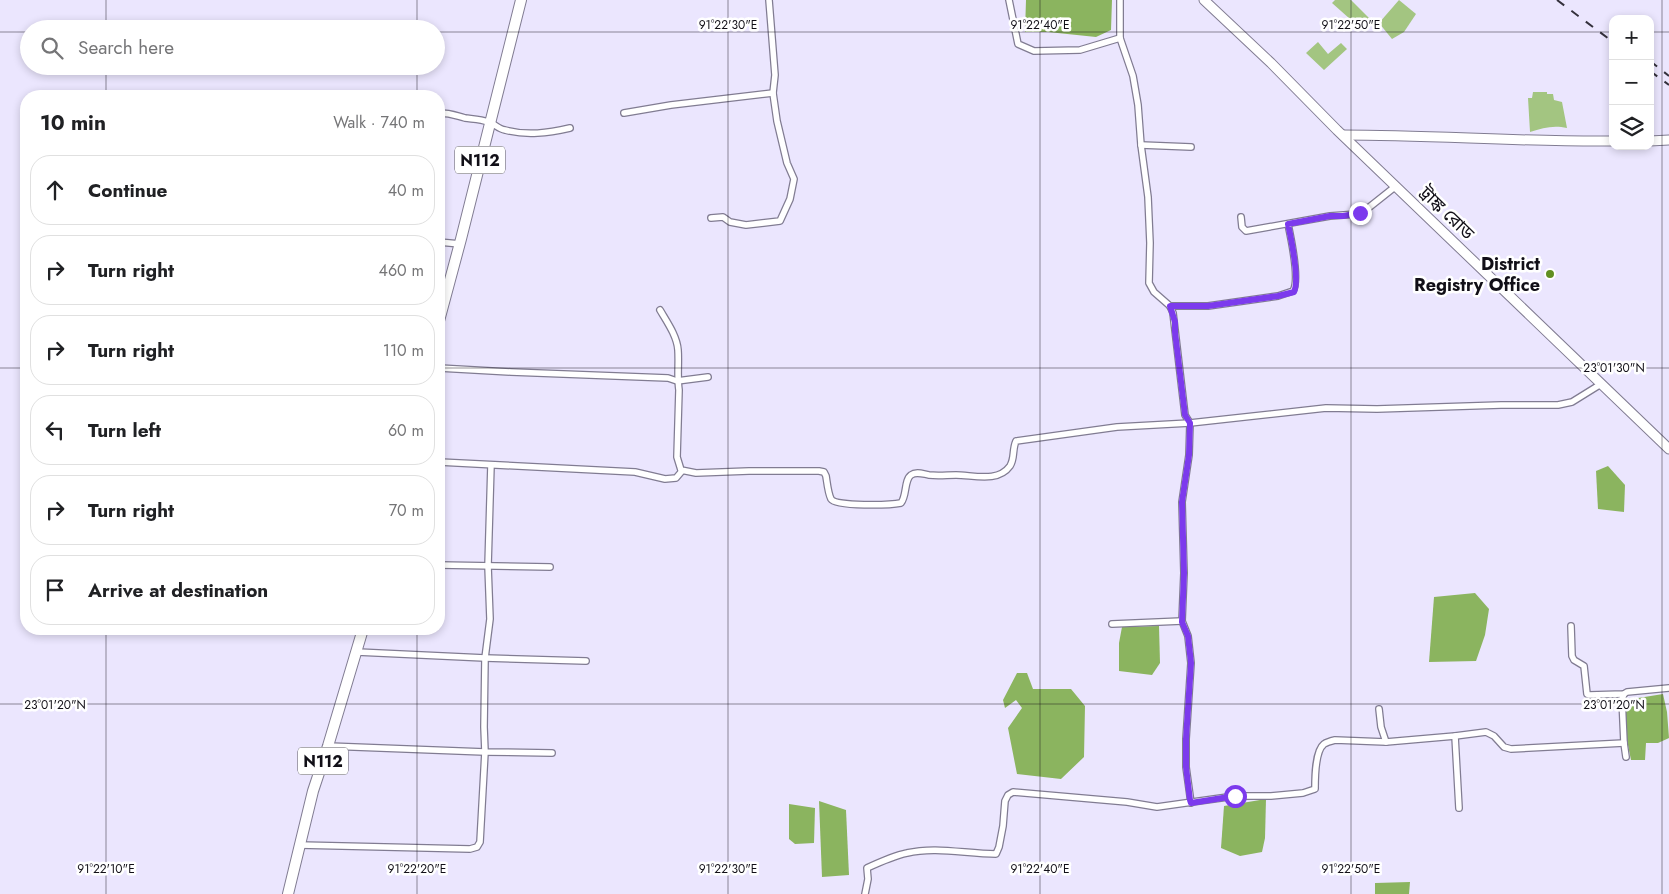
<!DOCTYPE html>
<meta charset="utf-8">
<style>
:root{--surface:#fff;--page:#f6f6f6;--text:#202124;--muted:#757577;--line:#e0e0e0}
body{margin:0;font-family:Jost,"Noto Sans Bengali",sans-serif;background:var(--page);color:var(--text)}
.controls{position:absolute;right:15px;top:15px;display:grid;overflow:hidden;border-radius:10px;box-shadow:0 2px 8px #0003}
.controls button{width:45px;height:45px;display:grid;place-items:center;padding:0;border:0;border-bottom:1px solid var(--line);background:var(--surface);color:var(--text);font:25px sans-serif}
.stop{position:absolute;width:15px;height:15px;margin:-11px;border:4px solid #7c3aed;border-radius:50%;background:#fff}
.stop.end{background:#7c3aed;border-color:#fff;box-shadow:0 1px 5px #0008}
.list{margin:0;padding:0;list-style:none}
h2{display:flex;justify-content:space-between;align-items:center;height:65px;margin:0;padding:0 20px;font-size:21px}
h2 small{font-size:16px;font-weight:400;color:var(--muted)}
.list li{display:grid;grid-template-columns:32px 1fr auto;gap:15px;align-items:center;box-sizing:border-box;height:70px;margin:0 10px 10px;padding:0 10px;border:1px solid var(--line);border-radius:20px}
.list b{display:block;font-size:19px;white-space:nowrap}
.list em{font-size:16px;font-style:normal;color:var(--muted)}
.icon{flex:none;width:28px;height:28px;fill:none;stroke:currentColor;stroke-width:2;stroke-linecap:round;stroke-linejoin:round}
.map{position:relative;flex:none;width:1669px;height:894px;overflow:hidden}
.search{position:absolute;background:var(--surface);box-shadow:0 2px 8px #0003;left:20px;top:20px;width:425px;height:55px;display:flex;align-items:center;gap:12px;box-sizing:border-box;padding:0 18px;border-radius:28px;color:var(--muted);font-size:19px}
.panel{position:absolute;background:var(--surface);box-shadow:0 2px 8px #0003;left:20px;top:90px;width:425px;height:545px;border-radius:20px}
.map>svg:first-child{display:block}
</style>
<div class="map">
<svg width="1669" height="894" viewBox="0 0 1669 894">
<rect width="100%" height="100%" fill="#ebe6fe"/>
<g fill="#a3c581">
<polygon points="1335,0 1351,0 1369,18 1359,27 1332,3"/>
<polygon points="1399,0 1416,14 1404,32 1392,39 1379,23"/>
<polygon points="1318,42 1328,54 1341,43 1347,49 1324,70 1306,53"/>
<path d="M 1533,92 L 1547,92 L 1547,94 L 1553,94 L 1554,100 L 1562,102 L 1567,128 C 1553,125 1543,128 1530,132 L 1528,98 L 1532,98 Z"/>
</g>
<g fill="#8bb45f">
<polygon points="1026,0 1112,0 1111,30 1096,37 1048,32 1025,32"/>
<polygon points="1608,466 1625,485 1624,512 1598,509 1596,471"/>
<polygon points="1475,593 1489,609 1485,635 1476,661 1429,662 1434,597"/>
<polygon points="1159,626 1160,663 1152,675 1119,671 1119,643 1122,627"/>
<polygon points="1017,673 1027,673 1033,689 1071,689 1085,706 1084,757 1061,779 1017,774 1008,728 1022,708 1016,700 1005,708 1003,700"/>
<polygon points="1663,694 1667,712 1669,738 1658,743 1646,743 1645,760 1631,760 1626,735 1626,700"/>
<polygon points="1266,799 1265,838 1262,852 1240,856 1221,848 1224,806"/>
<polygon points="819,801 846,810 849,875 822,877"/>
<polygon points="789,804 815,808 814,843 795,844 789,839"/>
<polygon points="1410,882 1409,894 1375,894 1375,883"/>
</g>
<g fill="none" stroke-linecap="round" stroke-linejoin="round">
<defs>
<g id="minor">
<polyline points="1009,0 1018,44 1034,51 1080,50 1120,38"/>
<polyline points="1120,0 1120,38 1133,76 1138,105 1141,145 1148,197 1150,243 1149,283 1154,292 1170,306 1173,313 1185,415 1190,423 1189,455 1182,502 1184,573 1182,621 1188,636 1191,663 1186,739 1186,767 1191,803"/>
<path d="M 439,113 C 451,113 454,115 465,118 C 472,119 481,119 488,122 C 494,123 498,129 505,130 C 527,136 548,133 570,128"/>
<polyline points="624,113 671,105 773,93"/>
<polyline points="1141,145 1191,147"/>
<polyline points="1241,217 1242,227 1246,231 1330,216 1357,214 1367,209 1396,186"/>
<polyline points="711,218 723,217 730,222 746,225 780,221 790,199 794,179 787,163 777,121 773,93 775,75 769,0"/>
<polyline points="439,242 460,244"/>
<path d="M 1170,306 L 1208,306 L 1278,296 L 1293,291 C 1300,280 1291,238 1288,224"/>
<path d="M 660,310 C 667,322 677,336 678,350 C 679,363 677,376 679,390 L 677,457 L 681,470 L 696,473 L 749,471 L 819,471 L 824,472 L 826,476 C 827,482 828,493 831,499 C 836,507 891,505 901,503 C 907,496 904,480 911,475 C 916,471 923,474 929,475 C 938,476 947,475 956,475 C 973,475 998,483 1010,466 C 1015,458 1012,450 1016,441 L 1117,427 L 1190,423 L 1326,408 L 1377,409 L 1501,405 L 1558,405 L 1572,402 L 1601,384"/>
<polyline points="439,368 511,372 668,378 677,381 708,377"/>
<polyline points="439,462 635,472 665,479 676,478 682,471"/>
<polyline points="439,565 550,567"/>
<polyline points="1112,624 1182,621"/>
<polyline points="1571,626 1572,656 1574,660 1584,666 1587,694 1589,695 1624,694 1627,692 1669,688"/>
<polyline points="357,652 485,658 586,661"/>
<polyline points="1624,694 1622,699 1624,743 1626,757"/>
<polyline points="1379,709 1381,727 1386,742"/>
<polyline points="1455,736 1459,808"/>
<polyline points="328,746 485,752 552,753"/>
<polyline points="299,845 470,849 477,847 480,842 485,752 484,727 485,658 490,619 488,566 491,465"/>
<path d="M 865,894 L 868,879 L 867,868 C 880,862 893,856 907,853 C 936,846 966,854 996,854 L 999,847 L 1003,826 L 1005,801 L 1008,795 L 1013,792 L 1127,802 L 1157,807 L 1235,796 L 1271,796 L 1303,793 L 1315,789 C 1315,778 1315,751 1324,744 C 1327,742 1331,741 1335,740 L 1386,742 L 1455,736 L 1486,732 L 1494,736 L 1504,747 L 1511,749 L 1624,743"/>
</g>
<g id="secondary">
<polyline points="1204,0 1271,63 1337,130 1669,449"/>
<path d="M 1343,135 C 1433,135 1523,142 1613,141"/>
<polyline points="1650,141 1669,140"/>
</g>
<g id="trunk">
<polyline points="439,321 461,239 521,0"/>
<polyline points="288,894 313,791 328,746 363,629"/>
</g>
</defs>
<use href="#minor" stroke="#817c92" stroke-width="8"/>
<use href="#secondary" stroke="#817c92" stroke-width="11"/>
<use href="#trunk" stroke="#817c92" stroke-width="12"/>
<use href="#minor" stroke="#fff" stroke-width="5.5"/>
<use href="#secondary" stroke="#fff" stroke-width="9"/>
<use href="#trunk" stroke="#fff" stroke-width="10"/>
<g stroke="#34313c" stroke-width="2" stroke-dasharray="9 9" stroke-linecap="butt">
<polyline points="1557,0 1613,42"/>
<polyline points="1650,61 1669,76"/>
<polyline points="1650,71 1669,85"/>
</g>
</g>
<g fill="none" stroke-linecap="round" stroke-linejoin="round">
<path stroke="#7c3aed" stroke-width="6" d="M 1235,796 L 1191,803 L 1190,800 L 1186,767 L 1186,739 L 1191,663 L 1188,636 L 1182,622 L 1184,573 L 1182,502 L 1189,455 L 1190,423 L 1185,415 L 1175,332 L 1175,322 L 1170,306 L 1208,306 L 1278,296 L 1294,292 C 1300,280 1291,238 1288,224 L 1330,216 L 1343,216 L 1360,213"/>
</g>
<path fill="none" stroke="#110f17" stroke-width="1" stroke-opacity="0.45" d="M 106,0 L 106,29M 417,0 L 417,29M 728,0 L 728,894M 1040,0 L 1040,894M 1351,0 L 1351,894M 1662,0 L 1662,894M 0,32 L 29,32M 436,32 L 1613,32M 1650,32 L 1669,32M 106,66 L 106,96M 417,66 L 417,96M 0,368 L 26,368M 439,368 L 1669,368M 106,629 L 106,894M 417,629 L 417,894M 0,704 L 1669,704"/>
<circle fill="#618f22" stroke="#fff" stroke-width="2" cx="1550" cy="274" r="5"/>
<g text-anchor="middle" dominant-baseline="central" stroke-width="5" stroke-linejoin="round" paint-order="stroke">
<g fill="#fff" stroke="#58575d" stroke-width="1">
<rect x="455" y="146.5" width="50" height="27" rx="4"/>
<rect x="298" y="747.5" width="50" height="27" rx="4"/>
</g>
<g font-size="16" font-weight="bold" fill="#110f17">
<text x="480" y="160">N112</text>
<text x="323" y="761">N112</text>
</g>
<g font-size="18" fill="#110f17" stroke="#fff">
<text transform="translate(1447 213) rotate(44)">ট্রাঙ্ক রোড</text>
</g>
<g font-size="18" font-weight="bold" fill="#110f17" stroke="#fff" text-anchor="end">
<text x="1540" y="264">District<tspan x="1540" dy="21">Registry Office</tspan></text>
</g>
</g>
<g font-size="12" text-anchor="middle" fill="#110f17" stroke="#fff" stroke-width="5" stroke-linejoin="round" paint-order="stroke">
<text x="728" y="29">91°22'30"E</text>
<text x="1040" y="29">91°22'40"E</text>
<text x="1351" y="29">91°22'50"E</text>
<text x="1614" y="372">23°01'30"N</text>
<text x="55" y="709">23°01'20"N</text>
<text x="1614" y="709">23°01'20"N</text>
<text x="106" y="873">91°22'10"E</text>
<text x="417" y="873">91°22'20"E</text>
<text x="728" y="873">91°22'30"E</text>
<text x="1040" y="873">91°22'40"E</text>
<text x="1351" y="873">91°22'50"E</text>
</g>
</svg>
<div class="controls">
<button>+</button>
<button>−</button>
<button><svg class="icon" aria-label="layers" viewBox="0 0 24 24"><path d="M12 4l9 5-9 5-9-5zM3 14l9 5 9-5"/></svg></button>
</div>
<div class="stop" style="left:1235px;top:796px"></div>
<div class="stop end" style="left:1360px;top:213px"></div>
<div class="search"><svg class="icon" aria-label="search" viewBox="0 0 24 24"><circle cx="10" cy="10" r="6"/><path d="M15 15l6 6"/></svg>Search here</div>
<section class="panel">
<h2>10 min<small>Walk · 740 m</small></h2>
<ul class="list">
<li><svg class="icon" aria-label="ahead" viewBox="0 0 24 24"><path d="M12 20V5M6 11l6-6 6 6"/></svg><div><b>Continue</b></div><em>40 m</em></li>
<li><svg class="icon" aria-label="right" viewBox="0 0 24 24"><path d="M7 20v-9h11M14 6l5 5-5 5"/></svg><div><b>Turn right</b></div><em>460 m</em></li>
<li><svg class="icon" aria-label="right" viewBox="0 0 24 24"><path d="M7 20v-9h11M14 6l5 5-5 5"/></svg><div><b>Turn right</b></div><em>110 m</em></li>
<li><svg class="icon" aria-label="left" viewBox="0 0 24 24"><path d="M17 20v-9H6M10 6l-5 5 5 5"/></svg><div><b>Turn left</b></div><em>60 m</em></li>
<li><svg class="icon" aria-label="right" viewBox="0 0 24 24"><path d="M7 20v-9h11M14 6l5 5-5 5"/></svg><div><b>Turn right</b></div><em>70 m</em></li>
<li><svg class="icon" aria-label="arrive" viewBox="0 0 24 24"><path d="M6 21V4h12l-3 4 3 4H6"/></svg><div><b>Arrive at destination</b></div></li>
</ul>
</section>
</div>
